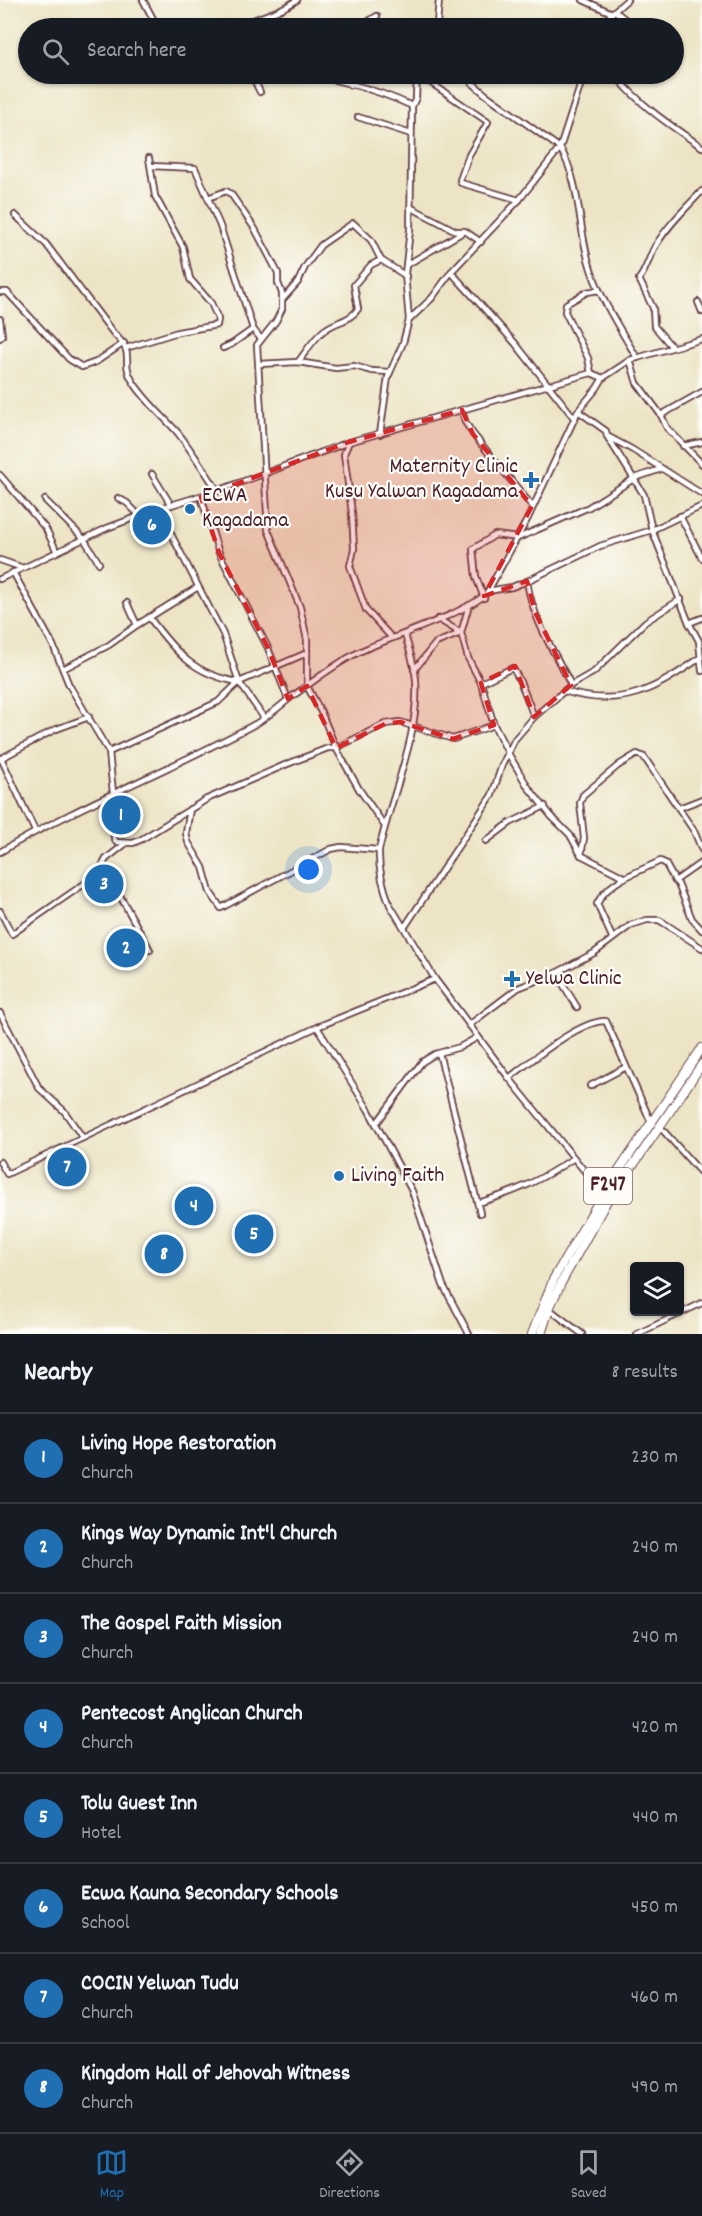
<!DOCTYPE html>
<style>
:root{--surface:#171b24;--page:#20242c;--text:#f1f3f6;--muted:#9ea1a6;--line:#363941;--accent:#1f6fb2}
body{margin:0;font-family:Dekko,sans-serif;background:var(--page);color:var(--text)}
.controls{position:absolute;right:18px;bottom:18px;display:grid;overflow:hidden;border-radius:6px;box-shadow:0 2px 4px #0004}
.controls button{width:54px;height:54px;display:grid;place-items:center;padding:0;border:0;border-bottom:2px solid var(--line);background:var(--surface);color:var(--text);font:30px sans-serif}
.you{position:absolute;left:309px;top:870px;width:21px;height:21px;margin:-15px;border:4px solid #fff;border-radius:50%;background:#1a73e8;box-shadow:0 0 0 9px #1a73e833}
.badge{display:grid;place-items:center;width:39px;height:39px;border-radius:50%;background:var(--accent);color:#fff;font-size:20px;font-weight:700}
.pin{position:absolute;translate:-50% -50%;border:3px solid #fff;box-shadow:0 2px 6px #0006}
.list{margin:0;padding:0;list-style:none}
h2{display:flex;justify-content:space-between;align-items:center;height:78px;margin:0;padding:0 24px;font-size:26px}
h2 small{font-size:20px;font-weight:400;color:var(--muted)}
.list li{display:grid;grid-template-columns:39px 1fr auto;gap:18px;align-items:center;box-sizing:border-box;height:90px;padding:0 24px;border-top:2px solid var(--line)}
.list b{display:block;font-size:22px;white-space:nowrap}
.list p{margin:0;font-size:20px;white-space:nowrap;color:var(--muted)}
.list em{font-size:20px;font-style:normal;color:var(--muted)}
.icon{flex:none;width:33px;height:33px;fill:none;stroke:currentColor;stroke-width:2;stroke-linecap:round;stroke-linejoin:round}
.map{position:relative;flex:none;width:702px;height:1334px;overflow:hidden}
.search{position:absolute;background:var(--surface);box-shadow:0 2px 4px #0004;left:18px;right:18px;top:18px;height:66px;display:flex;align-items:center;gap:15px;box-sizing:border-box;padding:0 21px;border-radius:33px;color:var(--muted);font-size:22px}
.sheet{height:798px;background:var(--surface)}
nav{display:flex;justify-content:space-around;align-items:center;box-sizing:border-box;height:84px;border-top:2px solid var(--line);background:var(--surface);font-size:16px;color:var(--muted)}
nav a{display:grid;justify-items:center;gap:3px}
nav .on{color:var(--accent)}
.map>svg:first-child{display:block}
</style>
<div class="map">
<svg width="702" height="1334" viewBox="0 0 702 1334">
<rect width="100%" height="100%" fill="#fdfcf7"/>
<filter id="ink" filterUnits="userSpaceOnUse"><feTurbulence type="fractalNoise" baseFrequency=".0167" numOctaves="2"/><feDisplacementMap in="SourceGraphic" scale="12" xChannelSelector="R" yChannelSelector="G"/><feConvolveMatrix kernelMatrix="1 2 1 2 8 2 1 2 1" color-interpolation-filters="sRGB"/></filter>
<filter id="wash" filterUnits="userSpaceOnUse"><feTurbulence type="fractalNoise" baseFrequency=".008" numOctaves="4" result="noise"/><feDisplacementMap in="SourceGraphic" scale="24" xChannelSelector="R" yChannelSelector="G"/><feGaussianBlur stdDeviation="1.35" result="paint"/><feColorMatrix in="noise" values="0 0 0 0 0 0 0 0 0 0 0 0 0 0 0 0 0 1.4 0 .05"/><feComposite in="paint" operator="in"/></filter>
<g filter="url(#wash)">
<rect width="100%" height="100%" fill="#ece4c5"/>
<polygon fill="#ecd7ba" points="532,467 544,477 531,495 518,482"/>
</g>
<g filter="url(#ink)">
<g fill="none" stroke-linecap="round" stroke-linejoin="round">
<defs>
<g id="minor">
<polyline points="143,0 158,28"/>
<polyline points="583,0 612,13"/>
<polyline points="615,11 636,28"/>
<path d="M 239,28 L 239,25 C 259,17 278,13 297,0"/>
<polyline points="358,28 377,16"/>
<polyline points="431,28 437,24 439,0"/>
<polyline points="600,28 612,13 627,0"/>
<polyline points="251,74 260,92"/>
<path d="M 279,74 L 283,77 C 313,69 383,92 412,106 L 410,230 L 405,274 L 409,320 L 403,343 L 388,377 L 380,434"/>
<polyline points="418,74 488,122 469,155 460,180 461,183 519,200"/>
<path d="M 584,74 L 560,148 C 580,181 578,223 588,259 C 597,294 619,327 637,358"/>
<path d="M 614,74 C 642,107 667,123 702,147"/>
<polyline points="351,85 354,74"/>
<polyline points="412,106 416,98 417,74"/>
<polyline points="358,117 411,134"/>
<polyline points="151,166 195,168 220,226 253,329 261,339"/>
<polyline points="208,198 226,191 231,194 255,229 278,273 278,283 282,293 282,309 276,321 257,345 268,530 300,607 307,640 307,686 321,712 336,748 359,789 384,825"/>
<polyline points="410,207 456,231 465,231 481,242"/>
<path d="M 15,215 L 46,244 L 114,334 C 137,355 120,359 132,380 C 144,400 162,415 178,433 C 192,451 205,472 218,491"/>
<polyline points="408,264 463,232"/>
<polyline points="451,272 515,343 575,419"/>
<polyline points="0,292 7,292 69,359 82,367 96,362 124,343"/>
<polyline points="282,300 298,282 305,267 321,245 353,223 371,240 381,260 406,276"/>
<polyline points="698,302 702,312"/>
<polyline points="0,319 2,336 0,338"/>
<polyline points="409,320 432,298 451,272 519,200 560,148 485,94 462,74"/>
<path d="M 672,347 L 654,326 L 653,308 L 639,279 C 647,269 649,256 656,245 C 668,225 686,208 702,191"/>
<polyline points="126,348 178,332 217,325 218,319 211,303 190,279 183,247 155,196 149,158"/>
<polyline points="223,348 232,344 253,329"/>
<polyline points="630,360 637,383 661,415 667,428 702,464"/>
<path d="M 298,362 C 306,352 315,336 326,329 C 337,321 350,321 358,309 L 354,285 L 371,265 L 381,260"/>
<polyline points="259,364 298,362 336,368 354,366 372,371 390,372"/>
<polyline points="591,373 588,358 565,312 566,304 587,292 599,290"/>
<polyline points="462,410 465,422 473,434 532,506"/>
<polyline points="578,411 606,431 607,436 633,450 702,494"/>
<polyline points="661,415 702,392"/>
<polyline points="607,436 644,495 652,530 689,623 699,641 702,671"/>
<polyline points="349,442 344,454 352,513 354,549 350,566 366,610 392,638"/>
<polyline points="683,446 702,442"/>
<polyline points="152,474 171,505"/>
<polyline points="0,475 46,529 57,552"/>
<polyline points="201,497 219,553 268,648 288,699"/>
<polyline points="118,498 127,503 140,516"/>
<polyline points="45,500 84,539 99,563"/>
<polyline points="158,509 223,634 239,682 264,718"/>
<polyline points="680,516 702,558"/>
<polyline points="0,560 23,568"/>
<polyline points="13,572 53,645 69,685 109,752 113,793 114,838 116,842 133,843 142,839 207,799 285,765 328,748 336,748 385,724 400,722 453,739 494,725"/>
<polyline points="0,579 107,528 158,509 220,490 349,442 591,373 603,378 630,360 702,339"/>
<path d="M 527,581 C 532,618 554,652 571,685"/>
<polyline points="488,591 528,518 578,411 597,388 603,378"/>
<polyline points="484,598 476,577 473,549 495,535 518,538 589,507 635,478 661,469"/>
<polyline points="127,603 137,625"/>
<polyline points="469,605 461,633 468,658 481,683 494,725 508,753 528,787 552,817 570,835 581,855 624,877"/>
<path d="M 149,617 C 175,652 194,675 239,682"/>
<polyline points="438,619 461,633"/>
<polyline points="689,623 702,618"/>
<path d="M 405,635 C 409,649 415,665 416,680 C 420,734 391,796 379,850 C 378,869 383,887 390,905 L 435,979 L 509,1078 L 604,1195"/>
<polyline points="63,669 109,645 137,625 198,587"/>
<polyline points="414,670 436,643 461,633"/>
<path d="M 481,683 L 512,668 C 518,673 530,706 534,717"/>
<path d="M 564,691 C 621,709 654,690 700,658"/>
<polyline points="109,752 218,702 239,682 307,653"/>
<polyline points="1,758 35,831"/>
<polyline points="0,759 54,730 89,717"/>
<polyline points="679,808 702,799"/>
<polyline points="190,809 186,833 188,842 203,867 210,892 221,908 331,849 341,847 379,850"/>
<polyline points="486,841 510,823 545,806"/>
<path d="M 0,852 C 83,803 173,769 257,723 C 269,716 279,707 290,698 C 315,680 341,659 370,647 C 393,637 477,609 488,591 L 512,587 L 527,581 L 600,546 L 652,530 L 702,506"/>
<polyline points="581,855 584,838 580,803 583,795 619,765 637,754 644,757 694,831 702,850"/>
<polyline points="702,862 675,881 678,884 692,919 702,930"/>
<polyline points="103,865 150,950"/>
<polyline points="0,911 12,934 97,875 106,859 125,844"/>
<polyline points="404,928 492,795 502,765 515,739 534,717 571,685 594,672 645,622 681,599"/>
<path d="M 612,937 L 597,904 C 608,880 639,872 660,861 L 665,863 L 675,881"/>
<polyline points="556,973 577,1007"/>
<polyline points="0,1013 39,1088 64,1111 83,1138"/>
<polyline points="469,1025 518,988 556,973 594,953 631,925 647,920 659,920 664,923 702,948"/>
<polyline points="317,1027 368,1109 412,1191 443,1285 469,1334"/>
<polyline points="439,1053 480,1213"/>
<path d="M 509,1078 C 531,1061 580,1020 606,1021 L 651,1122"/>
<polyline points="590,1086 626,1067"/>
<polyline points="376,1124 422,1062 435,1054 460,1047 478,1037"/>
<polyline points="660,1127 702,1174"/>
<polyline points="0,1162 7,1174 317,1027 435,979"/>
<path d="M 478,1203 C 518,1191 539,1181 574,1158"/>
<polyline points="549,1309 582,1334"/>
<polyline points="637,1334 702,1303"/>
</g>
<g id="primary">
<polyline points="532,1334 554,1278 603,1194 702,1048"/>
<polyline points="541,1334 549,1309 561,1283 608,1199 639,1157 702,1064"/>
</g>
</defs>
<use href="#minor" stroke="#623d42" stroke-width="8"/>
<use href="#primary" stroke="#623d42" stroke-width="10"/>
<use href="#minor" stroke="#fff" stroke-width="4.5"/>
<use href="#primary" stroke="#fff" stroke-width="8"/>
</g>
</g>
<path fill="#d62828" fill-opacity="0.2" stroke="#d62828" stroke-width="4.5" stroke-dasharray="12 8" stroke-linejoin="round" d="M 462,410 L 473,434 L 532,506 L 484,596 L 527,581 L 535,612 L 571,685 L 534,717 L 515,666 L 481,683 L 494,725 L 453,739 L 400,722 L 385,724 L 336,748 L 307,686 L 288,699 L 268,648 L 219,553 L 201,497 L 349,442 Z"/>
<g fill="#1f6fb2" stroke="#fdfcf7" stroke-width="2">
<path d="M528 471h6v6h6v6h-6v6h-6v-6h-6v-6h6z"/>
<circle cx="190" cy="509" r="6"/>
<path d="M509 970h6v6h6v6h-6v6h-6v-6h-6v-6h6z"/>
<circle cx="339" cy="1176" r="6"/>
</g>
<g text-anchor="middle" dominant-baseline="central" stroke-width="4.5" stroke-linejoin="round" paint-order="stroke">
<rect fill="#fdfcf7" stroke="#806168" stroke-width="1.5" x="584" y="1168" width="48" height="36" rx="4.5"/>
<g font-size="21" font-weight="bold" fill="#4a1f2b">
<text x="608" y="1186">F247</text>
</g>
<g font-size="22" fill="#4a1f2b" stroke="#fdfcf7" text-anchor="start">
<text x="518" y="467" text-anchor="end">Maternity Clinic<tspan x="518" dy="25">Kusu Yalwan Kagadama</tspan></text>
<text x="202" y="496">ECWA<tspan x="202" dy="25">Kagadama</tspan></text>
<text x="526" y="979">Yelwa Clinic</text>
<text x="351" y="1176">Living Faith</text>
</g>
</g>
</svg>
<div class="controls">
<button><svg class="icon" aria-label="layers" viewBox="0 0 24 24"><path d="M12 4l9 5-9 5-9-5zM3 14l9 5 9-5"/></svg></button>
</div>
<div class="you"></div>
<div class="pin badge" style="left:121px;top:815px">1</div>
<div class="pin badge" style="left:126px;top:948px">2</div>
<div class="pin badge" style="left:104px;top:884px">3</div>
<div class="pin badge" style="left:194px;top:1206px">4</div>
<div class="pin badge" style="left:254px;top:1234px">5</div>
<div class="pin badge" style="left:152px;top:525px">6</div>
<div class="pin badge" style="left:67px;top:1167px">7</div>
<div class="pin badge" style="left:164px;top:1254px">8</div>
<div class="search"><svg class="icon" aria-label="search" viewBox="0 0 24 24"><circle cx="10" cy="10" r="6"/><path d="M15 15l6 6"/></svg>Search here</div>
</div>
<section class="sheet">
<h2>Nearby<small>8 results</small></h2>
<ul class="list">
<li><span class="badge">1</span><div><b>Living Hope Restoration</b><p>Church</p></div><em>230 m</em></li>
<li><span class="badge">2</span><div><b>Kings Way Dynamic Int'l Church</b><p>Church</p></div><em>240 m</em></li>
<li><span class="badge">3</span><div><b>The Gospel Faith Mission</b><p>Church</p></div><em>240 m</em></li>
<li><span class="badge">4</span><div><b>Pentecost Anglican Church</b><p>Church</p></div><em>420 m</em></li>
<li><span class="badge">5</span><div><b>Tolu Guest Inn</b><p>Hotel</p></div><em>440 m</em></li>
<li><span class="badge">6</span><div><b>Ecwa Kauna Secondary Schools</b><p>School</p></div><em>450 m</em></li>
<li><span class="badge">7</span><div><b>COCIN Yelwan Tudu</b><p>Church</p></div><em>460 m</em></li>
<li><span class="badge">8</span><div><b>Kingdom Hall of Jehovah Witness</b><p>Church</p></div><em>490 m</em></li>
</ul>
</section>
<nav>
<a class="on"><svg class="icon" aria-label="map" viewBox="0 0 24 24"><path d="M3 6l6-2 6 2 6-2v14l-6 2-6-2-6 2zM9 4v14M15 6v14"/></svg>Map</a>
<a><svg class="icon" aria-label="directions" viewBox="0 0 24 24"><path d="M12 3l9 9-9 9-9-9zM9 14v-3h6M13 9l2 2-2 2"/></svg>Directions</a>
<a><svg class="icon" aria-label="saved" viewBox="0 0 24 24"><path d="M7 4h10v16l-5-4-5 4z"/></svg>Saved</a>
</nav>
